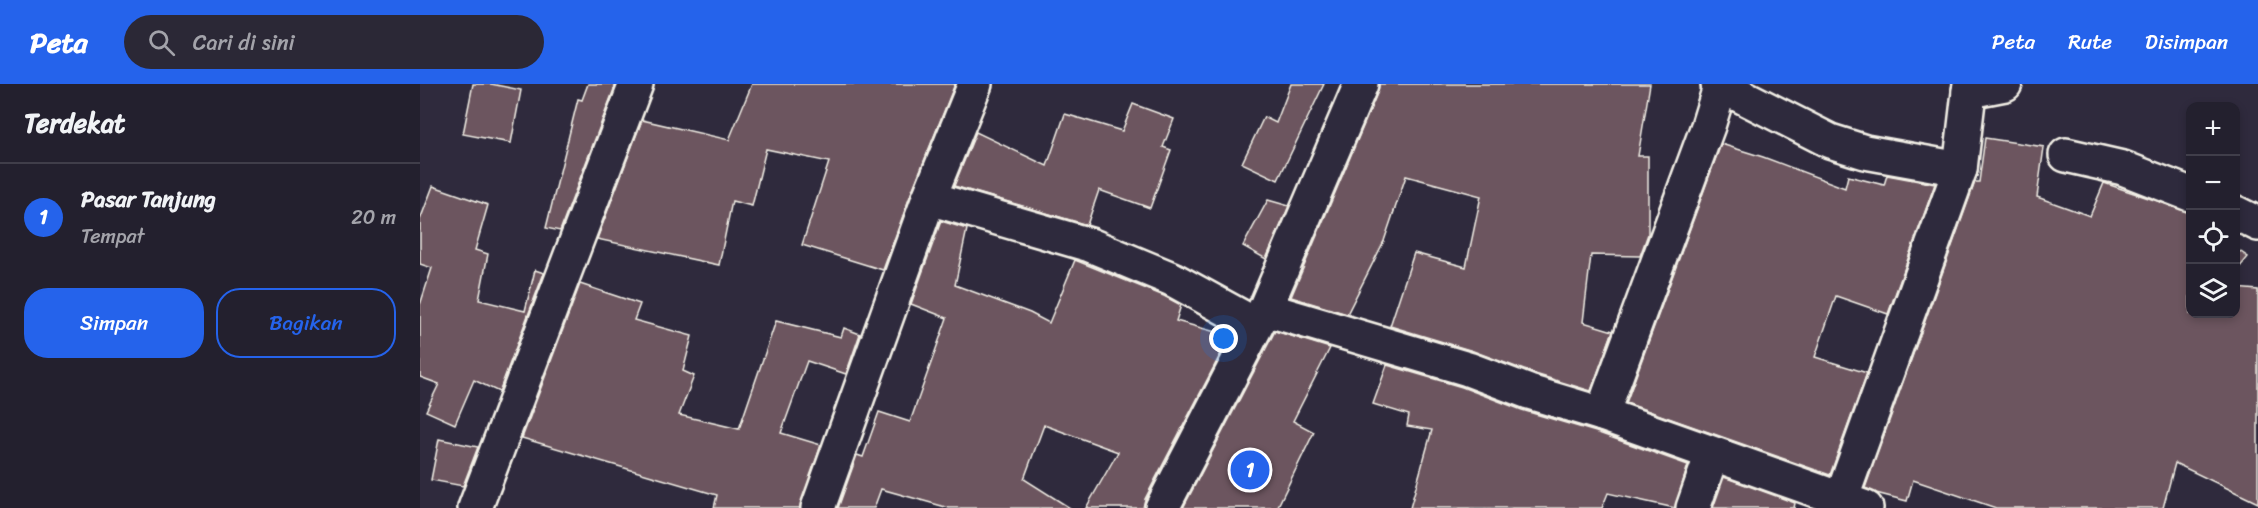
<!DOCTYPE html>
<html lang="id">
<meta charset="utf-8">
<style>
:root{--surface:#23202e;--page:#2b2836;--text:#f1f3f6;--muted:#a3a3aa;--line:#403e4a;--accent:#2563eb}
body{margin:0;font-family:Sriracha,sans-serif;background:var(--page);color:var(--text)}
.controls{position:absolute;right:18px;top:18px;display:grid;overflow:hidden;border-radius:12px;box-shadow:0 3px 9px #0003}
.controls button{width:54px;height:54px;display:grid;place-items:center;padding:0;border:0;border-bottom:2px solid var(--line);background:var(--surface);color:var(--text);font:30px sans-serif}
.you{position:absolute;left:804px;top:255px;width:21px;height:21px;margin:-15px;border:4px solid #fff;border-radius:50%;background:#1a73e8;box-shadow:0 0 0 9px #1a73e833}
.badge{display:grid;place-items:center;width:39px;height:39px;border-radius:50%;background:var(--accent);color:#fff;font-size:20px;font-weight:700}
.pin{position:absolute;translate:-50% -50%;border:3px solid #fff;box-shadow:0 2px 6px #0006}
.list{margin:0;padding:0;list-style:none}
h2{display:flex;justify-content:space-between;align-items:center;height:78px;margin:0;padding:0 24px;font-size:26px}
h2 small{font-size:20px;font-weight:400;color:var(--muted)}
.list li{display:grid;grid-template-columns:39px 1fr auto;gap:18px;align-items:center;box-sizing:border-box;height:108px;padding:0 24px;border-top:2px solid var(--line)}
.list b{display:block;font-size:22px;white-space:nowrap}
.list p{margin:0;font-size:20px;white-space:nowrap;color:var(--muted)}
.list em{font-size:20px;font-style:normal;color:var(--muted)}
.actions{display:flex;gap:12px;padding:18px 24px}
.actions a{flex:1;padding:14px 0;border:2px solid var(--accent);border-radius:24px;text-align:center;font-size:21px;color:var(--accent)}
.actions .main{background:var(--accent);color:#fff}
.icon{flex:none;width:33px;height:33px;fill:none;stroke:currentColor;stroke-width:2;stroke-linecap:round;stroke-linejoin:round}
.map{position:relative;flex:none;width:1838px;height:424px;overflow:hidden}
header{display:flex;align-items:center;gap:36px;box-sizing:border-box;height:84px;padding:0 30px;background:var(--accent);color:#fff}
header strong{font-size:28px}
nav{display:flex;gap:33px;margin-inline-start:auto;font-size:21px}
.search{width:420px;height:54px;background:var(--page);display:flex;align-items:center;gap:15px;box-sizing:border-box;padding:0 21px;border-radius:33px;color:var(--muted);font-size:22px}
main{display:flex}
aside{flex:1;background:var(--surface)}
.map>svg:first-child{display:block}
</style>
<header>
<strong>Peta</strong>
<div class="search"><svg class="icon" aria-label="search" viewBox="0 0 24 24"><circle cx="10" cy="10" r="6"/><path d="M15 15l6 6"/></svg>Cari di sini</div>
<nav><a>Peta</a><a>Rute</a><a>Disimpan</a></nav>
</header>
<main>
<aside>
<h2>Terdekat<small></small></h2>
<ul class="list">
<li><span class="badge">1</span><div><b>Pasar Tanjung</b><p>Tempat</p></div><em>20 m</em></li>
</ul>
<div class="actions"><a class="main">Simpan</a><a>Bagikan</a></div>
</aside>
<div class="map">
<svg width="1838" height="424" viewBox="0 0 1838 424">
<rect width="100%" height="100%" fill="#2f2a3d"/>
<filter id="ink" filterUnits="userSpaceOnUse"><feTurbulence type="fractalNoise" baseFrequency=".0167" numOctaves="2"/><feDisplacementMap in="SourceGraphic" scale="12" xChannelSelector="R" yChannelSelector="G"/><feConvolveMatrix kernelMatrix="1 2 1 2 8 2 1 2 1" color-interpolation-filters="sRGB"/></filter>
<g filter="url(#ink)">
<g fill="#6c555e" stroke="#f4f1e8" stroke-width="1.5">
<polygon points="53,0 71,0 101,6 91,59 43,50"/>
<polygon points="168,0 196,0 140,147 126,144 158,15 162,16"/>
<polygon points="332,0 535,0 492,107 463,186 382,161 409,78 346,65 332,122 312,117 299,181 177,155 222,36 309,56"/>
<polygon points="871,0 904,0 858,96 822,79 844,33 856,39"/>
<polygon points="959,0 1230,0 1218,72 1228,72 1228,150 1220,172 1171,171 1163,238 1193,247 1171,307 1115,290 1053,267 970,242 994,169 1046,183 1061,112 986,92 964,157 927,230 871,213 958,7"/>
<polygon points="713,20 754,35 743,63 751,66 730,124 679,106 667,141 534,102 556,48 627,82 645,30 702,47"/>
<polygon points="1565,54 1624,63 1617,113 1670,132 1684,99 1770,128 1770,230 1815,230 1815,204 1838,206 1838,419 1755,379 1743,424 1576,424 1493,396 1487,417 1456,409 1445,404 1555,98 1559,98"/>
<polygon points="1301,60 1343,73 1425,104 1428,92 1464,101 1467,91 1515,100 1468,230 1416,212 1395,273 1447,289 1410,391 1206,319"/>
<polygon points="13,102 68,121 55,166 68,170 59,216 105,227 115,186 124,189 79,308 54,296 35,340 6,327 19,300 0,293 0,221 12,184 0,180 0,136"/>
<polygon points="848,116 869,122 846,175 823,162"/>
<polygon points="521,137 547,145 535,201 610,229 629,239 655,176 744,212 761,221 756,237 810,252 725,415 723,424 666,424 698,368 624,341 604,395 650,424 529,424 461,405 454,424 418,424 437,371 443,373 459,328 490,338 527,234 491,220"/>
<polygon points="1815,164 1828,173 1815,189"/>
<polygon points="160,200 220,220 214,236 272,252 263,287 274,292 259,331 319,345 356,237 421,253 424,244 440,250 426,290 387,277 361,349 401,361 380,424 294,424 297,411 102,354"/>
<polygon points="855,247 910,264 873,337 894,348 857,424 763,424"/>
<polygon points="967,281 1042,303 1102,326 1176,348 1268,381 1255,424 1188,409 1182,424 990,424 1012,346 987,342 989,331 953,320"/>
<polygon points="19,355 58,363 43,402 11,396"/>
<polygon points="1304,393 1375,419 1374,424 1293,424"/>
</g>
<g fill="none" stroke-linecap="round" stroke-linejoin="round">
<defs>
<g id="minor">
<polyline points="1298,0 1410,57 1445,68 1540,85"/>
<polyline points="1549,7 1585,0"/>
<polyline points="1646,71 1703,84 1770,110"/>
<polyline points="509,114 670,161 752,195 836,241"/>
<polyline points="1816,129 1838,140"/>
<polyline points="845,225 1048,285 1109,308 1182,330 1446,424"/>
<polyline points="1182,330 1288,42 1301,0"/>
<polyline points="55,424 216,0"/>
<polyline points="398,424 509,114 555,0"/>
<polyline points="742,424 845,225 941,0"/>
<polyline points="1273,424 1292,370"/>
<polyline points="1418,424 1540,85 1550,0"/>
</g>
</defs>
<use href="#minor" stroke="#f4f1e8" stroke-width="38"/>
<use href="#minor" stroke="#2f2a3d" stroke-width="33"/>
</g>
</g>
</svg>
<div class="controls">
<button>+</button>
<button>−</button>
<button><svg class="icon" aria-label="locate" viewBox="0 0 24 24"><circle cx="12" cy="12" r="6"/><path d="M12 2v4M12 18v4M2 12h4M18 12h4"/></svg></button>
<button><svg class="icon" aria-label="layers" viewBox="0 0 24 24"><path d="M12 4l9 5-9 5-9-5zM3 14l9 5 9-5"/></svg></button>
</div>
<div class="you"></div>
<div class="pin badge" style="left:830px;top:386px">1</div>
</div>
</main>
